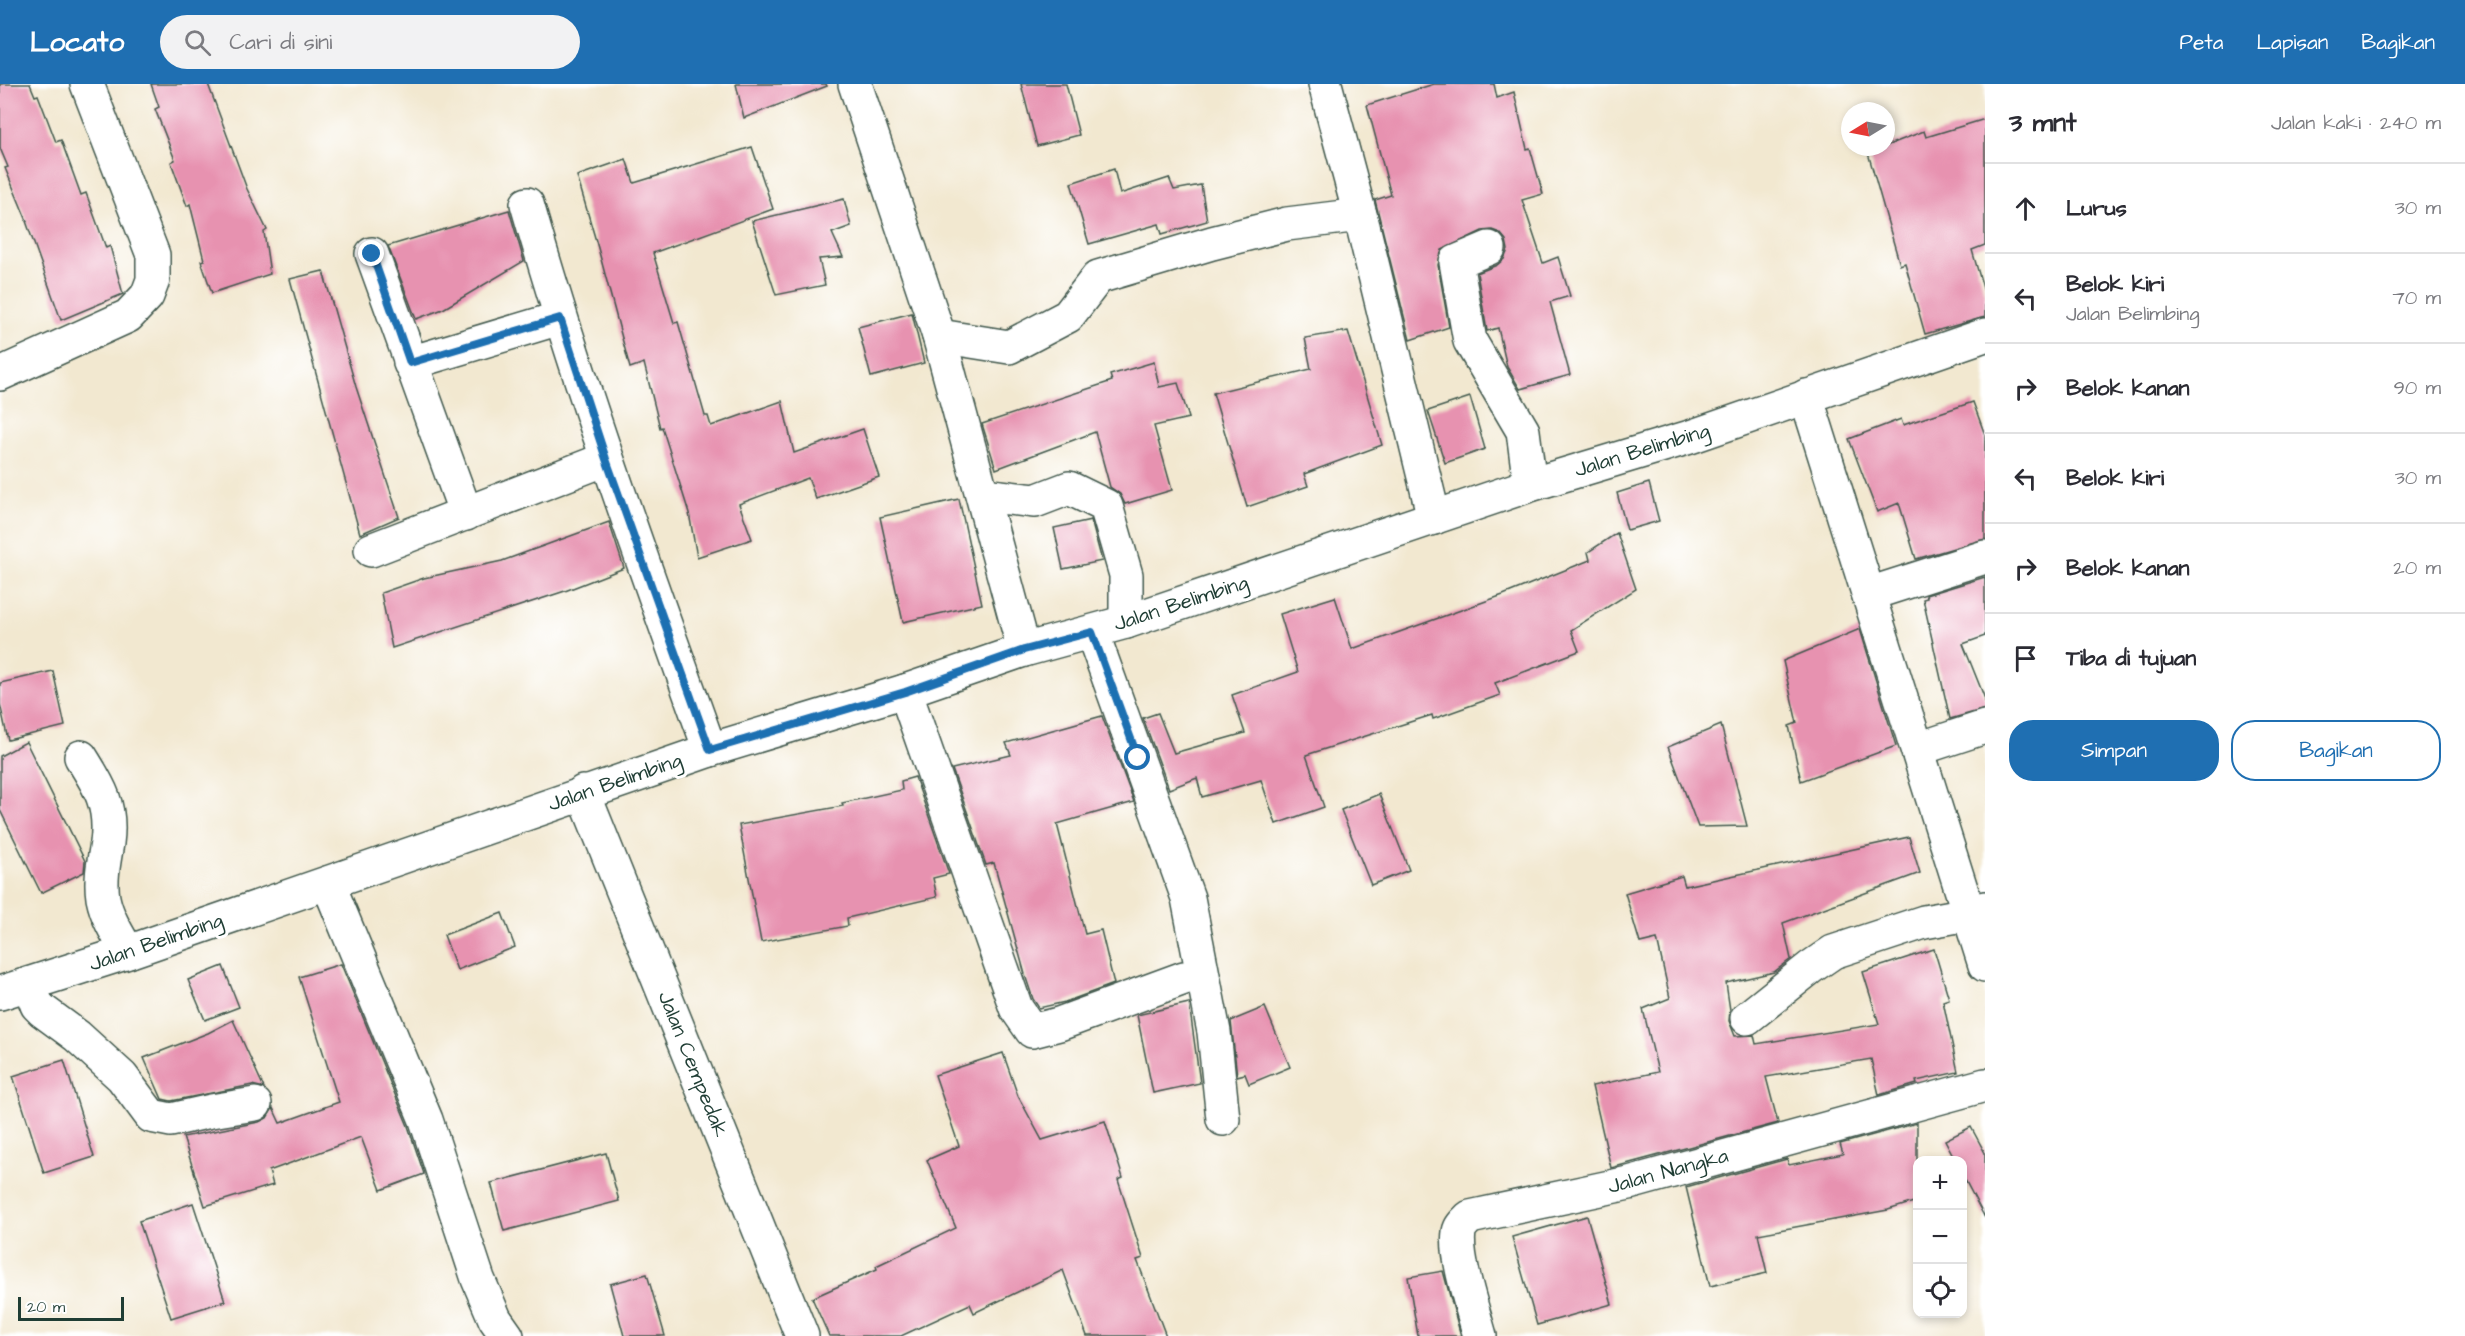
<!DOCTYPE html>
<html lang="id">
<meta charset="utf-8">
<style>
:root{--surface:#fff;--page:#f2f2f3;--text:#2b2b33;--muted:#7c7c81;--line:#e1e1e2;--accent:#1f6fb2}
body{margin:0;font-family:"Architects Daughter",sans-serif;background:var(--page);color:var(--text)}
.controls{position:absolute;right:18px;bottom:18px;display:grid;overflow:hidden;border-radius:12px;box-shadow:0 3px 9px #0003}
.controls button{width:54px;height:54px;display:grid;place-items:center;padding:0;border:0;border-bottom:2px solid var(--line);background:var(--surface);color:var(--text);font:30px sans-serif}
.compass{position:absolute;left:1841px;top:18px;width:54px;height:54px;border-radius:50%;background:var(--surface);box-shadow:0 3px 9px #0003;rotate:260deg}
.scale{position:absolute;left:18px;bottom:15px;width:106px;box-sizing:border-box;padding-left:6px;border:3px solid #1f3d34;border-top:0;font-size:16px;line-height:21px;white-space:nowrap;color:#1f3d34;-webkit-text-stroke:4px #fff;paint-order:stroke}
.stop{position:absolute;width:18px;height:18px;margin:-14px;border:4px solid #1f6fb2;border-radius:50%;background:#fff}
.stop.end{background:#1f6fb2;border-color:#fff;box-shadow:0 2px 6px #0008}
.list{margin:0;padding:0;list-style:none}
h2{display:flex;justify-content:space-between;align-items:center;height:78px;margin:0;padding:0 24px;font-size:26px}
h2 small{font-size:20px;font-weight:400;color:var(--muted)}
.list li{display:grid;grid-template-columns:39px 1fr auto;gap:18px;align-items:center;box-sizing:border-box;height:90px;padding:0 24px;border-top:2px solid var(--line)}
.list b{display:block;font-size:22px;white-space:nowrap}
.list p{margin:0;font-size:20px;white-space:nowrap;color:var(--muted)}
.list em{font-size:20px;font-style:normal;color:var(--muted)}
.actions{display:flex;gap:12px;padding:18px 24px}
.actions a{flex:1;padding:14px 0;border:2px solid var(--accent);border-radius:24px;text-align:center;font-size:21px;color:var(--accent)}
.actions .main{background:var(--accent);color:#fff}
.icon{flex:none;width:33px;height:33px;fill:none;stroke:currentColor;stroke-width:2;stroke-linecap:round;stroke-linejoin:round}
.map{position:relative;flex:none;width:1985px;height:1252px;overflow:hidden}
header{display:flex;align-items:center;gap:36px;box-sizing:border-box;height:84px;padding:0 30px;background:var(--accent);color:#fff}
header strong{font-size:28px}
nav{display:flex;gap:33px;margin-inline-start:auto;font-size:21px}
.search{width:420px;height:54px;background:var(--page);display:flex;align-items:center;gap:15px;box-sizing:border-box;padding:0 21px;border-radius:33px;color:var(--muted);font-size:22px}
main{display:flex}
aside{flex:1;background:var(--surface)}
.map>svg:first-child{display:block}
</style>
<header>
<strong>Locato</strong>
<div class="search"><svg class="icon" aria-label="search" viewBox="0 0 24 24"><circle cx="10" cy="10" r="6"/><path d="M15 15l6 6"/></svg>Cari di sini</div>
<nav><a>Peta</a><a>Lapisan</a><a>Bagikan</a></nav>
</header>
<main>
<div class="map">
<svg width="1985" height="1252" viewBox="0 0 1985 1252">
<rect width="100%" height="100%" fill="#fff"/>
<filter id="ink" filterUnits="userSpaceOnUse"><feTurbulence type="fractalNoise" baseFrequency=".0167" numOctaves="2"/><feDisplacementMap in="SourceGraphic" scale="12" xChannelSelector="R" yChannelSelector="G"/><feConvolveMatrix kernelMatrix="1 2 1 2 8 2 1 2 1" color-interpolation-filters="sRGB"/></filter>
<filter id="wash" filterUnits="userSpaceOnUse"><feTurbulence type="fractalNoise" baseFrequency=".008" numOctaves="4" result="noise"/><feDisplacementMap in="SourceGraphic" scale="24" xChannelSelector="R" yChannelSelector="G"/><feGaussianBlur stdDeviation="1.35" result="paint"/><feColorMatrix in="noise" values="0 0 0 0 0 0 0 0 0 0 0 0 0 0 0 0 0 1.4 0 .05"/><feComposite in="paint" operator="in"/></filter>
<g filter="url(#wash)">
<rect width="100%" height="100%" fill="#f2e8d0"/>
<g id="blocks">
<g fill="#e792b0">
<polygon points="0,0 30,0 35,12 38,11 56,58 61,56 81,111 86,109 106,164 110,162 123,210 61,236 26,137 27,137 5,84 8,83 0,64"/>
<polygon points="151,0 208,0 247,105 267,146 264,148 270,190 212,209 201,177 204,176 190,120 187,122 171,78 175,76 155,25 159,23"/>
<polygon points="736,0 826,0 827,2 744,34"/>
<polygon points="1021,0 1066,0 1079,51 1037,62"/>
<polygon points="1434,0 1494,0 1497,14 1514,8 1527,65 1530,64 1543,110 1522,116 1543,179 1558,173 1570,212 1550,218 1570,291 1520,305 1507,283 1498,244 1487,247 1477,189 1497,181 1504,175 1508,166 1506,156 1500,149 1492,146 1482,147 1442,166 1438,181 1449,243 1410,256 1375,116 1391,111 1367,21"/>
<polygon points="1985,35 1985,161 1972,166 1985,211 1985,233 1925,250 1905,179 1900,181 1868,69 1924,47 1926,53"/>
<polygon points="752,63 773,125 653,169 674,239 678,238 705,332 708,332 711,342 782,317 794,369 863,345 879,393 816,415 808,394 739,420 752,455 697,473 689,429 662,343 660,344 644,279 630,284 598,164 577,92 626,75 634,99"/>
<polygon points="1114,85 1120,110 1169,94 1174,106 1201,101 1207,137 1162,150 1159,140 1089,160 1071,99"/>
<polygon points="844,115 851,142 832,149 843,173 819,175 825,201 776,211 752,137"/>
<polygon points="509,126 524,177 443,225 416,235 388,162"/>
<polygon points="323,187 356,303 399,433 360,450 290,195"/>
<polygon points="912,229 924,279 871,293 858,243"/>
<polygon points="1348,247 1382,361 1304,390 1308,402 1247,423 1213,309 1311,285 1305,254"/>
<polygon points="1154,278 1159,303 1178,299 1189,334 1154,342 1172,406 1125,420 1120,410 1110,403 1095,348 996,385 982,340 1112,297 1110,291"/>
<polygon points="1470,313 1485,365 1445,379 1428,327"/>
<polygon points="1973,318 1985,351 1985,455 1916,475 1899,419 1877,428 1849,355 1901,335 1903,341"/>
<polygon points="1649,399 1659,437 1627,446 1617,409"/>
<polygon points="959,415 982,520 903,538 880,433"/>
<polygon points="1091,436 1102,477 1063,485 1054,444"/>
<polygon points="609,438 624,484 565,507 392,564 381,509 424,494 502,477"/>
<polygon points="1617,449 1636,505 1571,546 1579,567 1495,599 1500,611 1433,635 1432,631 1306,671 1324,723 1276,740 1261,696 1202,713 1197,694 1169,705 1143,634 1158,629 1174,669 1245,649 1232,611 1298,588 1280,530 1335,513 1352,565 1503,511 1590,476 1588,468"/>
<polygon points="1985,493 1985,552 1963,560 1985,615 1985,625 1950,635 1923,515 1927,514 1926,511"/>
<polygon points="1860,545 1896,662 1801,697 1789,642 1797,639 1783,577"/>
<polygon points="53,587 65,642 8,656 0,620 0,599"/>
<polygon points="1102,632 1134,718 1057,740 1085,850 1101,846 1114,900 1065,918 1039,924 1033,915 1026,894 994,779 986,781 952,685 1011,671 1006,659"/>
<polygon points="1721,641 1747,742 1698,743 1668,663"/>
<polygon points="26,658 85,777 84,788 41,809 0,726 0,672"/>
<polygon points="915,693 949,790 933,794 937,813 847,834 848,842 761,858 739,741 843,722 842,719 902,706 901,697"/>
<polygon points="1379,710 1409,786 1371,801 1341,726"/>
<polygon points="1909,753 1920,789 1783,839 1791,875 1774,888 1726,899 1730,926 1729,937 1735,952 1754,951 1756,960 1879,940 1863,888 1934,865 1949,915 1943,917 1958,988 1916,997 1917,1000 1879,1011 1871,975 1766,993 1778,1039 1611,1084 1592,1002 1658,988 1643,925 1670,914 1657,855 1640,859 1625,809 1682,792 1685,802"/>
<polygon points="502,829 515,863 457,886 444,851"/>
<polygon points="341,880 408,1042 424,1090 381,1106 361,1053 269,1087 273,1101 205,1122 183,1053 259,1038 267,1034 273,1024 280,1039 339,1018 299,893"/>
<polygon points="223,882 239,923 205,936 188,896"/>
<polygon points="1189,919 1200,999 1153,1009 1137,931"/>
<polygon points="1265,923 1290,983 1249,1000 1245,990 1237,992 1231,937"/>
<polygon points="233,936 264,1004 252,1001 171,1017 162,1015 144,974 208,949"/>
<polygon points="1003,969 1018,1012 1042,1056 1105,1037 1123,1094 1118,1096 1143,1174 1137,1176 1166,1252 1087,1252 1063,1186 974,1229 970,1220 901,1252 829,1252 812,1214 877,1185 876,1182 956,1144 927,1076 959,1062 935,991"/>
<polygon points="64,976 94,1073 44,1089 13,992"/>
<polygon points="1917,1039 1917,1117 1888,1126 1758,1150 1767,1189 1710,1202 1686,1103 1787,1075 1789,1081 1843,1070 1840,1060"/>
<polygon points="1971,1043 1985,1069 1985,1134 1962,1090 1962,1077 1956,1077 1945,1056"/>
<polygon points="606,1069 619,1117 504,1147 491,1099"/>
<polygon points="193,1119 225,1217 171,1234 139,1137"/>
<polygon points="1587,1132 1612,1220 1537,1241 1512,1153"/>
<polygon points="1443,1187 1461,1252 1418,1252 1408,1193"/>
<polygon points="647,1190 665,1252 624,1252 610,1200"/>
</g>
</g>
</g>
<g filter="url(#ink)">
<use href="#blocks" fill-opacity="0" stroke="#3f574b" stroke-width="1.5"/>
<g fill="none" stroke-linecap="round" stroke-linejoin="round">
<defs>
<g id="minor">
<polyline points="855,0 939,252 1024,566"/>
<polyline points="1325,0 1363,142 1434,434"/>
<path d="M 527,120 C 580,305 645,485 710,666"/>
<polyline points="1489,164 1456,178 1470,257 1523,347 1530,401"/>
<polyline points="372,170 466,430"/>
<polyline points="939,252 1009,263 1068,232 1098,193 1212,159 1287,140 1360,131"/>
<polyline points="410,279 560,234"/>
<polyline points="0,290 128,232 147,212 153,196 153,171 87,0"/>
<polyline points="1806,312 1985,881"/>
<polyline points="983,411 1035,417 1069,404 1106,422 1126,491 1126,538"/>
<polyline points="371,466 606,375"/>
<polyline points="1869,510 1985,473"/>
<polyline points="1092,548 1188,814 1214,948 1223,1035"/>
<polyline points="905,607 1016,924 1032,947 1059,940 1184,894"/>
<polyline points="1918,665 1985,643"/>
<path d="M 81,673 C 100,703 112,722 107,759 C 104,777 100,795 103,814 C 107,834 118,851 128,868"/>
<polyline points="583,708 802,1252"/>
<polyline points="328,799 426,1036 478,1195 495,1235 507,1252"/>
<polyline points="29,900 37,921 43,927 77,952 122,993 151,1032 171,1036 211,1027 255,1020"/>
<polyline points="0,909 128,868 710,666 905,607 1024,566 1126,538 1530,401 1690,353 1985,251"/>
<polyline points="1747,934 1811,883 1833,868 1924,838 1969,830 1985,824"/>
<path d="M 1480,1252 C 1473,1226 1455,1173 1459,1148 C 1460,1142 1465,1138 1470,1133 L 1629,1099 L 1985,1001"/>
</g>
</defs>
<use href="#minor" stroke="#3f574b" stroke-width="36"/>
<use href="#minor" stroke="#fff" stroke-width="33"/>
</g>
</g>
<g fill="none" stroke-linecap="round" stroke-linejoin="round" filter="url(#ink)">
<polyline stroke="#1f6fb2" stroke-width="8" points="372,170 410,279 560,234 606,375 710,666 905,608 1024,566 1092,548 1138,674"/>
</g>
<g text-anchor="middle" dominant-baseline="central" stroke-width="6" stroke-linejoin="round" paint-order="stroke">
<g font-size="21" fill="#1f3d34" stroke="#fff">
<text transform="translate(1642 366) rotate(-17)">Jalan Belimbing</text>
<text transform="translate(1181 519) rotate(-18)">Jalan Belimbing</text>
<text transform="translate(615 698) rotate(-19)">Jalan Belimbing</text>
<text transform="translate(156 858) rotate(-19)">Jalan Belimbing</text>
<text transform="translate(693 980) rotate(68)">Jalan Cempedak</text>
<text transform="translate(1668 1087) rotate(-15)">Jalan Nangka</text>
</g>
</g>
</svg>
<div class="controls">
<button>+</button>
<button>−</button>
<button><svg class="icon" aria-label="locate" viewBox="0 0 24 24"><circle cx="12" cy="12" r="6"/><path d="M12 2v4M12 18v4M2 12h4M18 12h4"/></svg></button>
</div>
<svg class="compass" viewBox="-18 -18 36 36"><path d="M0-13l5 13h-10z" fill="#e53935"/><path d="M0 13l5-13h-10z" fill="#7c7c81"/></svg>
<div class="scale">20 m</div>
<div class="stop" style="left:1138px;top:674px"></div>
<div class="stop end" style="left:372px;top:170px"></div>
</div>
<aside>
<h2>3 mnt<small>Jalan kaki · 240 m</small></h2>
<ul class="list">
<li><svg class="icon" aria-label="ahead" viewBox="0 0 24 24"><path d="M12 20V5M6 11l6-6 6 6"/></svg><div><b>Lurus</b></div><em>30 m</em></li>
<li><svg class="icon" aria-label="left" viewBox="0 0 24 24"><path d="M17 20v-9H6M10 6l-5 5 5 5"/></svg><div><b>Belok kiri</b><p>Jalan Belimbing</p></div><em>70 m</em></li>
<li><svg class="icon" aria-label="right" viewBox="0 0 24 24"><path d="M7 20v-9h11M14 6l5 5-5 5"/></svg><div><b>Belok kanan</b></div><em>90 m</em></li>
<li><svg class="icon" aria-label="left" viewBox="0 0 24 24"><path d="M17 20v-9H6M10 6l-5 5 5 5"/></svg><div><b>Belok kiri</b></div><em>30 m</em></li>
<li><svg class="icon" aria-label="right" viewBox="0 0 24 24"><path d="M7 20v-9h11M14 6l5 5-5 5"/></svg><div><b>Belok kanan</b></div><em>20 m</em></li>
<li><svg class="icon" aria-label="arrive" viewBox="0 0 24 24"><path d="M6 21V4h12l-3 4 3 4H6"/></svg><div><b>Tiba di tujuan</b></div></li>
</ul>
<div class="actions"><a class="main">Simpan</a><a>Bagikan</a></div>
</aside>
</main>
